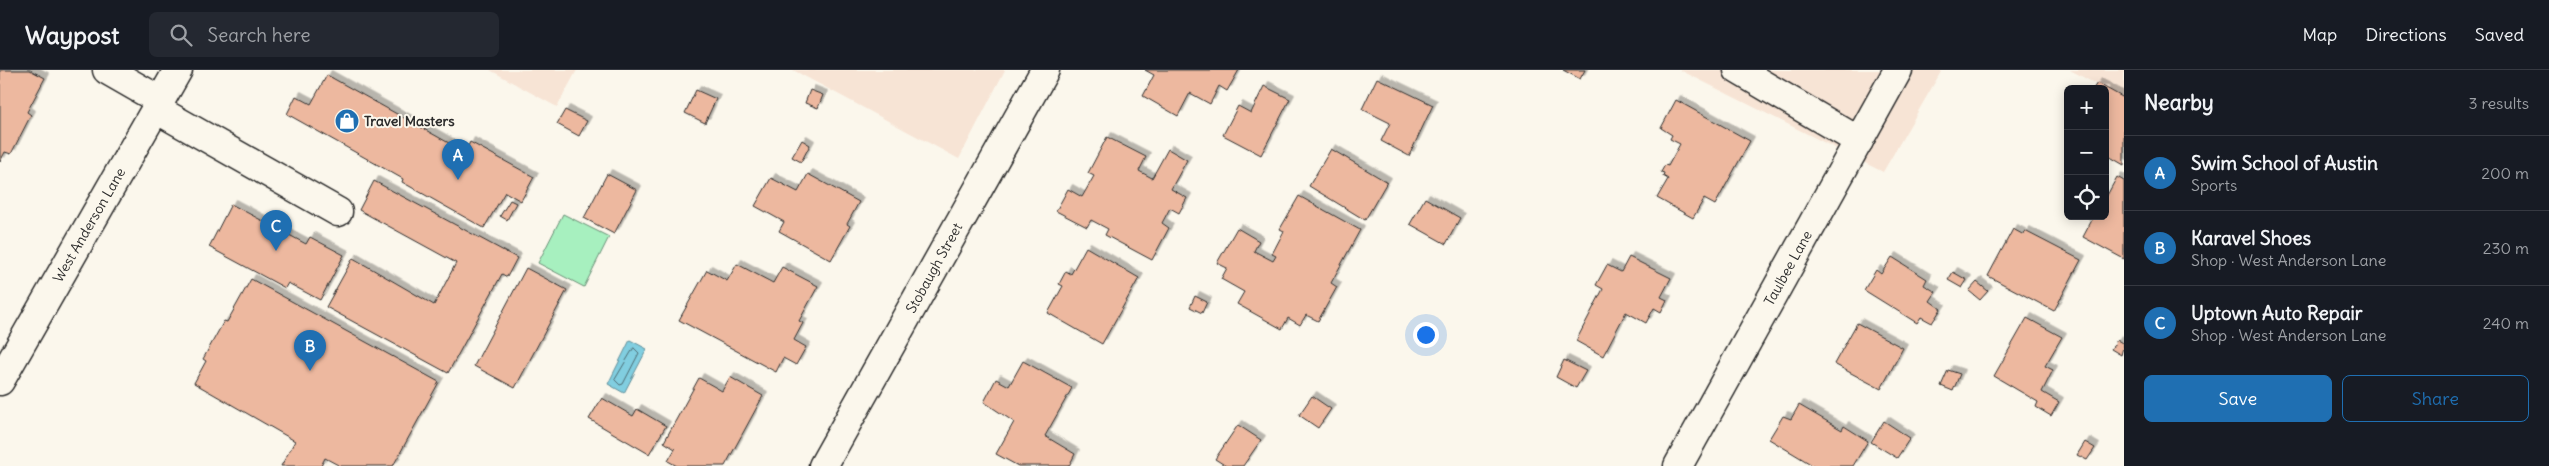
<!DOCTYPE html>
<meta charset="utf-8">
<style>
:root{--surface:#171b24;--page:#242831;--text:#f1f3f6;--muted:#9ea1a6;--line:#363941;--accent:#1f6fb2}
body{margin:0;font-family:Delius,sans-serif;background:var(--page);color:var(--text)}
.controls{position:absolute;right:15px;top:15px;display:grid;overflow:hidden;border-radius:8px;box-shadow:0 2px 12px #0003}
.controls button{width:45px;height:45px;display:grid;place-items:center;padding:0;border:0;border-bottom:1px solid var(--line);background:var(--surface);color:var(--text);font:25px sans-serif}
.you{position:absolute;left:1425px;top:264px;width:18px;height:18px;margin:-12px;border:4px solid #fff;border-radius:50%;background:#1a73e8;box-shadow:0 0 0 8px #1a73e833}
.badge{display:grid;place-items:center;width:32px;height:32px;border-radius:50%;background:var(--accent);color:#fff;font-size:16px;font-weight:700}
.pin{position:absolute;translate:-50% -41px;filter:drop-shadow(0 1px 2px #0008)}
.pin::after{content:'';position:absolute;top:26px;width:18px;height:15px;background:inherit;clip-path:polygon(0 0,100% 0,50% 100%)}
.list{margin:0;padding:0;list-style:none}
h2{display:flex;justify-content:space-between;align-items:center;height:65px;margin:0;padding:0 20px;font-size:21px}
h2 small{font-size:16px;font-weight:400;color:var(--muted)}
.list li{display:grid;grid-template-columns:32px 1fr auto;gap:15px;align-items:center;box-sizing:border-box;height:75px;padding:0 20px;border-top:1px solid var(--line)}
.list b{display:block;font-size:19px;white-space:nowrap}
.list p{margin:0;font-size:16px;white-space:nowrap;color:var(--muted)}
.list em{font-size:16px;font-style:normal;color:var(--muted)}
.actions{display:flex;gap:10px;padding:15px 20px}
.actions a{flex:1;padding:11px 0;border:1px solid var(--accent);border-radius:8px;text-align:center;font-size:18px;color:var(--accent)}
.actions .main{background:var(--accent);color:#fff}
.icon{flex:none;width:28px;height:28px;fill:none;stroke:currentColor;stroke-width:2;stroke-linecap:round;stroke-linejoin:round}
.map{position:relative;flex:none;width:2124px;height:396px;overflow:hidden}
header{display:flex;align-items:center;gap:30px;box-sizing:border-box;height:70px;padding:0 25px;background:var(--surface);border-bottom:1px solid var(--line)}
header strong{font-size:24px}
nav{display:flex;gap:28px;margin-inline-start:auto;font-size:18px}
.search{width:350px;height:45px;background:var(--page);display:flex;align-items:center;gap:12px;box-sizing:border-box;padding:0 18px;border-radius:8px;color:var(--muted);font-size:19px}
main{display:flex}
aside{flex:1;background:var(--surface)}
.map>svg:first-child{display:block}
</style>
<header>
<strong>Waypost</strong>
<div class="search"><svg class="icon" aria-label="search" viewBox="0 0 24 24"><circle cx="10" cy="10" r="6"/><path d="M15 15l6 6"/></svg>Search here</div>
<nav><a>Map</a><a>Directions</a><a>Saved</a></nav>
</header>
<main>
<div class="map">
<svg width="2124" height="396" viewBox="0 0 2124 396">
<defs>
<filter id="shadow"><feDropShadow dx="4.5" dy="-4.5" stdDeviation="0" flood-color="#0004"/></filter>
</defs>
<rect width="100%" height="100%" fill="#fbf7ec"/>
<filter id="ink" filterUnits="userSpaceOnUse"><feTurbulence type="fractalNoise" baseFrequency=".02" numOctaves="2"/><feDisplacementMap in="SourceGraphic" scale="10" xChannelSelector="R" yChannelSelector="G"/><feConvolveMatrix kernelMatrix="1 2 1 2 8 2 1 2 1" color-interpolation-filters="sRGB"/></filter>
<g filter="url(#ink)">
<g fill="#f7e4d5">
<polygon points="490,0 577,0 557,37"/>
<polygon points="793,0 1005,0 959,89"/>
<polygon points="1680,0 1942,0 1883,102"/>
<polygon points="2070,0 2124,0 2124,31 2105,19"/>
</g>
<polygon fill="#a7f0bf" stroke="#698e75" points="563,144 609,167 584,217 538,193"/>
<polygon fill="#81cee0" stroke="#5f8d98" points="630,270 647,279 624,323 608,314"/>
<g fill="none" stroke-linecap="round" stroke-linejoin="round">
<polygon stroke="#4d6c73" stroke-width="1" points="634,278 639,283 623,314 620,315 615,310"/>
</g>
<g fill="#edb89f" stroke="#2b2b2b" filter="url(#shadow)">
<polygon points="0,0 30,0 45,8 27,42 31,45 11,84 5,82 0,92"/>
<polygon points="1145,0 1239,0 1227,21 1219,16 1210,34 1190,23 1178,46 1143,26 1154,5"/>
<polygon points="1563,0 1585,0 1580,9"/>
<polygon points="327,5 465,82 470,72 534,107 521,131 505,122 484,158 402,112 403,109 287,44 296,26 311,34"/>
<polygon points="1377,8 1433,35 1409,86 1381,71 1390,53 1362,39"/>
<polygon points="2097,13 2124,28 2124,95 2105,84 2105,19 2093,19"/>
<polygon points="1264,16 1290,29 1261,85 1223,65 1238,36 1251,43"/>
<polygon points="696,20 716,29 705,53 685,43"/>
<polygon points="810,20 823,25 818,38 805,33"/>
<polygon points="1676,30 1750,71 1715,135 1704,129 1693,148 1657,128 1668,109 1663,106 1664,103 1661,102 1665,95 1668,96 1680,74 1670,69 1672,65 1661,58"/>
<polygon points="565,40 587,51 579,66 557,54"/>
<polygon points="1107,67 1146,87 1139,101 1152,108 1168,79 1187,90 1171,119 1187,128 1179,143 1170,138 1162,153 1169,158 1152,190 1105,165 1108,159 1091,150 1087,157 1056,141 1068,119 1082,127 1094,106 1088,103"/>
<polygon points="802,70 810,75 801,92 792,87"/>
<polygon points="1331,79 1387,112 1365,150 1309,116"/>
<polygon points="607,104 637,120 614,164 584,148"/>
<polygon points="808,104 859,132 847,154 850,156 831,190 779,161 784,152 755,136 771,108 798,122"/>
<polygon points="2117,107 2124,111 2124,189 2083,167 2092,150 2085,146 2105,146 2105,129"/>
<polygon points="374,111 517,188 507,207 502,204 448,303 326,237 353,188 434,235 456,193 359,140"/>
<polygon points="1299,126 1360,160 1331,213 1337,217 1318,251 1306,245 1300,255 1288,248 1282,259 1237,234 1244,222 1221,209 1227,198 1217,193 1237,158 1259,171 1254,181 1273,191 1276,186 1272,184 1284,161 1280,159"/>
<polygon points="1425,128 1460,148 1446,174 1410,154"/>
<polygon points="510,130 516,133 507,150 500,146"/>
<polygon points="231,134 306,174 310,167 344,185 320,230 288,213 285,218 209,177"/>
<polygon points="2013,159 2024,165 2025,161 2081,190 2054,241 1988,206"/>
<polygon points="1086,177 1139,208 1102,274 1048,243 1063,216 1059,214 1066,201 1071,204"/>
<polygon points="1629,187 1671,208 1661,227 1667,230 1661,242 1654,238 1646,253 1626,242 1603,286 1576,271 1603,219 1596,215 1607,195 1621,202"/>
<polygon points="1892,187 1927,209 1924,215 1936,222 1930,231 1941,239 1932,253 1921,247 1917,253 1864,220 1876,200 1881,204"/>
<polygon points="737,194 773,213 782,197 818,216 799,251 803,253 794,270 806,277 796,295 783,288 776,302 679,250 707,200 727,211"/>
<polygon points="526,198 567,220 515,318 474,296"/>
<polygon points="1953,202 1967,210 1962,218 1948,210"/>
<polygon points="251,209 439,312 393,396 340,396 325,388 321,396 281,396 295,371 194,313 206,291 203,289 224,251 227,252"/>
<polygon points="1977,212 1988,221 1980,230 1969,221"/>
<polygon points="1195,226 1207,232 1202,243 1190,237"/>
<polygon points="2027,248 2062,267 2045,296 2053,300 2042,322 2059,332 2051,346 2036,337 2038,332 1994,306"/>
<polygon points="1857,253 1903,278 1881,319 1834,294"/>
<polygon points="2117,270 2124,274 2121,285 2111,279"/>
<polygon points="1564,290 1586,301 1576,318 1556,307"/>
<polygon points="1023,291 1072,318 1045,366 1075,384 1069,396 1018,396 996,384 1014,352 984,332 996,309 1009,316"/>
<polygon points="1948,300 1960,304 1953,321 1941,316"/>
<polygon points="730,307 763,326 725,396 677,396 668,391 675,379 664,372 699,308 722,321"/>
<polygon points="1312,326 1331,339 1318,358 1299,345"/>
<polygon points="602,328 633,346 637,339 666,356 649,384 589,349"/>
<polygon points="1799,335 1842,360 1844,356 1868,371 1853,396 1814,396 1769,369 1783,346 1791,349"/>
<polygon points="1884,351 1910,368 1897,388 1871,372"/>
<polygon points="1238,355 1261,370 1243,396 1226,396 1215,389"/>
<polygon points="2085,372 2095,378 2087,390 2077,385"/>
</g>
<g fill="none" stroke-linecap="round" stroke-linejoin="round">
<defs>
<g id="minor">
<polyline points="107,0 161,31"/>
<polyline points="1738,0 1859,71"/>
<polyline points="156,39 338,142"/>
<polyline points="823,396 1045,0"/>
<polyline points="1678,396 1898,0"/>
</g>
<polyline id="major" points="0,311 178,0"/>
</defs>
<use href="#minor" stroke="#2b2b2b" stroke-width="31"/>
<use href="#major" stroke="#2b2b2b" stroke-width="31"/>
<use href="#minor" stroke="#fbf7ec" stroke-width="28"/>
<use href="#major" stroke="#fbf7ec" stroke-width="28"/>
</g>
</g>
<defs>
<symbol id="shop-disc" viewBox="-11 -11 22 22"><circle r="9.5" fill="#1f6fb2" stroke="#fbf7ec"/><path d="M-5-2.5h2.3a2.7 3.5 0 0 1 5.4 0H5L5.5 6h-11ZM-1.5-2.5h3a1.5 2.3 0 0 0-3 0Z" fill="#fff"/></symbol>
</defs>
<g fill-rule="evenodd">
<use href="#shop-disc" x="333" y="37" width="28" height="28"/>
</g>
<g text-anchor="middle" dominant-baseline="central" stroke-width="4" stroke-linejoin="round" paint-order="stroke">
<g font-size="14" font-weight="bold" fill="#2b2b2b" stroke="#fbf7ec" text-anchor="start">
<text x="364" y="51">Travel Masters</text>
</g>
<g font-size="14" fill="#2b2b2b" stroke="#fbf7ec">
<text transform="translate(89 155) rotate(-60)">West Anderson Lane</text>
<text transform="translate(934 198) rotate(-61)">Stobaugh Street</text>
<text transform="translate(1788 198) rotate(-61)">Taulbee Lane</text>
</g>
</g>
</svg>
<div class="controls">
<button>+</button>
<button>−</button>
<button><svg class="icon" aria-label="locate" viewBox="0 0 24 24"><circle cx="12" cy="12" r="6"/><path d="M12 2v4M12 18v4M2 12h4M18 12h4"/></svg></button>
</div>
<div class="you"></div>
<div class="pin badge" style="left:458px;top:110px">A</div>
<div class="pin badge" style="left:310px;top:301px">B</div>
<div class="pin badge" style="left:276px;top:181px">C</div>
</div>
<aside>
<h2>Nearby<small>3 results</small></h2>
<ul class="list">
<li><span class="badge">A</span><div><b>Swim School of Austin</b><p>Sports</p></div><em>200 m</em></li>
<li><span class="badge">B</span><div><b>Karavel Shoes</b><p>Shop · West Anderson Lane</p></div><em>230 m</em></li>
<li><span class="badge">C</span><div><b>Uptown Auto Repair</b><p>Shop · West Anderson Lane</p></div><em>240 m</em></li>
</ul>
<div class="actions"><a class="main">Save</a><a>Share</a></div>
</aside>
</main>
